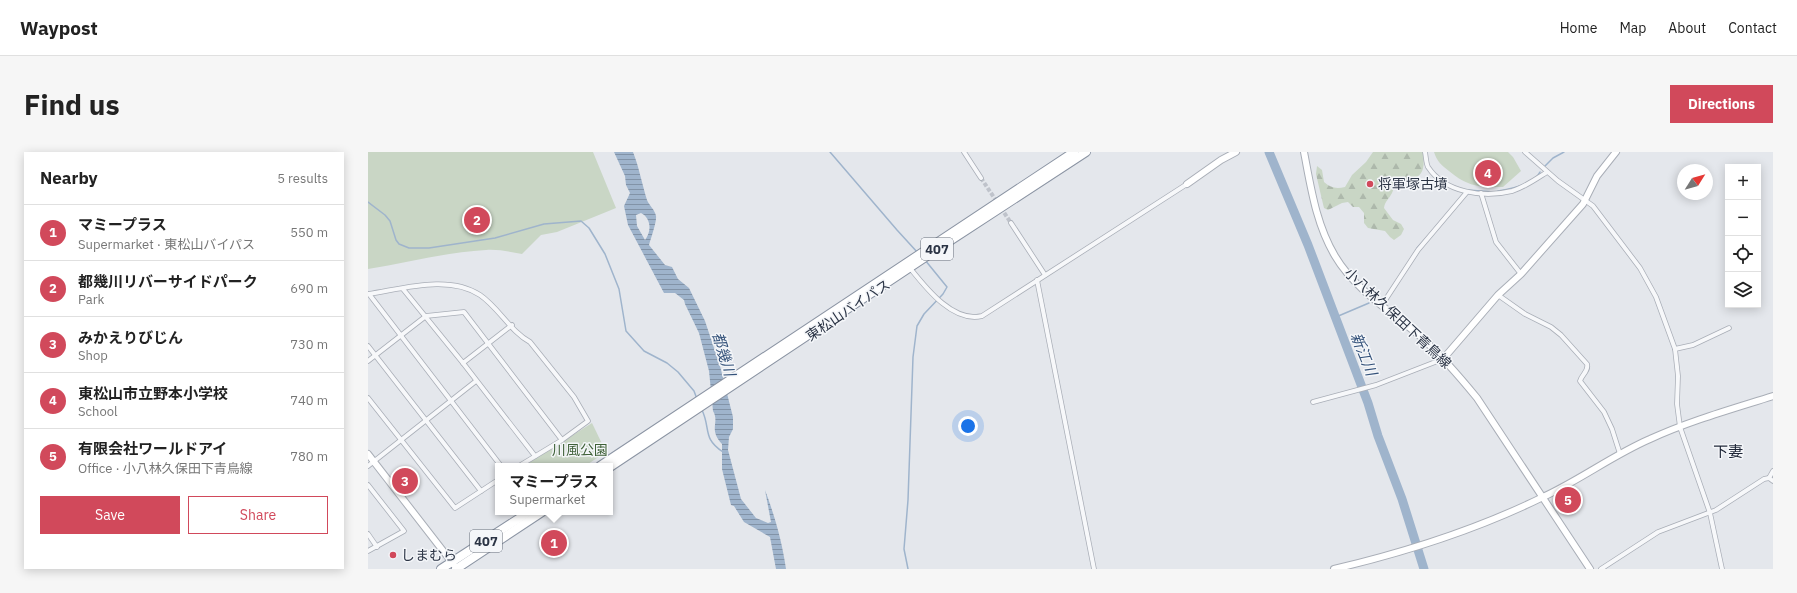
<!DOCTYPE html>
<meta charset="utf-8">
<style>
:root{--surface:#fff;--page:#f6f6f6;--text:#222;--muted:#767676;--line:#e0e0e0;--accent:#d1495b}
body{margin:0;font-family:"IBM Plex Sans","Noto Sans JP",sans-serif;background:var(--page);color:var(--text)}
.controls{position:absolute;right:12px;top:12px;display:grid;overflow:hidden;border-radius:0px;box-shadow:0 2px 10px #0003}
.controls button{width:36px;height:36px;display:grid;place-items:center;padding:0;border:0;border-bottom:1px solid var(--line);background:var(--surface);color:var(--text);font:20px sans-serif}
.compass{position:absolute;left:1309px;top:12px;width:36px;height:36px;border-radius:50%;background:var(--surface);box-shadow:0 2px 10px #0003;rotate:53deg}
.you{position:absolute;left:600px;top:274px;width:14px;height:14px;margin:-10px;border:3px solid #fff;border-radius:50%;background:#1a73e8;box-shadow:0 0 0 6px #1a73e833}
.badge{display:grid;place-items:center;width:26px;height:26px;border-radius:50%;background:var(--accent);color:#fff;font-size:13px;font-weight:700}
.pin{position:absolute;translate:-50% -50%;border:2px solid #fff;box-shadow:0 1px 4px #0006}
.popup{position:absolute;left:127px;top:311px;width:118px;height:52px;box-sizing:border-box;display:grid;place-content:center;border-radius:0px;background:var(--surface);filter:drop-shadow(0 1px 3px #0005);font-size:13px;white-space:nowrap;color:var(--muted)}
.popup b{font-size:15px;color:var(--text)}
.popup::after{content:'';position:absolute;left:50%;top:100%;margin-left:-8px;border:8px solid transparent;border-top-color:var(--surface)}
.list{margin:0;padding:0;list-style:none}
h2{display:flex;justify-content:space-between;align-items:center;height:52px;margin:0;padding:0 16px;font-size:17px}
h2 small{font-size:13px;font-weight:400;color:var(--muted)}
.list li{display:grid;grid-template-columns:26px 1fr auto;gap:12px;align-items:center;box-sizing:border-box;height:56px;padding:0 16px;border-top:1px solid var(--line)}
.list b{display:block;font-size:15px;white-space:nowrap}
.list p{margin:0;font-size:13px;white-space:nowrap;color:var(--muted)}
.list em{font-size:13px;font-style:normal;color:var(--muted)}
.actions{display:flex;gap:8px;padding:12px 16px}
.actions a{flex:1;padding:9px 0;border:1px solid var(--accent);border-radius:0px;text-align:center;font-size:14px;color:var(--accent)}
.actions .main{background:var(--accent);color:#fff}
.icon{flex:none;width:22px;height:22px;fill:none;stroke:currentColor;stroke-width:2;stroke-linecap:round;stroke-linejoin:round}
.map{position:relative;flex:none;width:1405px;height:417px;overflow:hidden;border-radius:0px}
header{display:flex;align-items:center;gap:24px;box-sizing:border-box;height:56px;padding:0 20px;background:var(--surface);border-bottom:1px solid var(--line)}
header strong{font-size:19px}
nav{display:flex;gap:22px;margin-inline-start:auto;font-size:14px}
.intro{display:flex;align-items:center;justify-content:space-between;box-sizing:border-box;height:96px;padding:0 24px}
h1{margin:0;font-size:28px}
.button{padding:10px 18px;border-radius:0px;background:var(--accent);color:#fff;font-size:14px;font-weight:700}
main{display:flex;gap:24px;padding:0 24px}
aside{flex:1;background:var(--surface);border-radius:0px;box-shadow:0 2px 10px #0003}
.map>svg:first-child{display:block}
</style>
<header>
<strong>Waypost</strong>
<nav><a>Home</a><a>Map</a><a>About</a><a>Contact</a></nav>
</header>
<div class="intro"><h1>Find us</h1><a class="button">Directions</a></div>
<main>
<aside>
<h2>Nearby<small>5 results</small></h2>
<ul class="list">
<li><span class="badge">1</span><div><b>マミープラス</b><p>Supermarket · 東松山バイパス</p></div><em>550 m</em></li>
<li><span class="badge">2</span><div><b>都幾川リバーサイドパーク</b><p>Park</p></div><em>690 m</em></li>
<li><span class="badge">3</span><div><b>みかえりびじん</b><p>Shop</p></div><em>730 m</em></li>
<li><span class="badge">4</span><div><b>東松山市立野本小学校</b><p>School</p></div><em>740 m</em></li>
<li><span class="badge">5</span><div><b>有限会社ワールドアイ</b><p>Office · 小八林久保田下青鳥線</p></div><em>780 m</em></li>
</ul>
<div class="actions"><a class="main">Save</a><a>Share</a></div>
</aside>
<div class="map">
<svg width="1405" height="417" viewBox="0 0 1405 417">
<defs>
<pattern id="forest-firs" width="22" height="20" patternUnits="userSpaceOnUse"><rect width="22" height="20" fill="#c9d6c5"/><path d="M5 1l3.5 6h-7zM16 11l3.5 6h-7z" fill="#adb8ab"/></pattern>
<pattern id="water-rules" width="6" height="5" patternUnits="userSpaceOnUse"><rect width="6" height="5" fill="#9fb4cc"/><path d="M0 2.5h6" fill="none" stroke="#8293a7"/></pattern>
</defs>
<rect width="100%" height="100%" fill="#e4e7ec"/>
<g fill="#c9d6c5">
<path d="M 0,0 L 225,0 L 248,56 L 189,80 L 173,83 L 154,102 C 142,100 130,97 118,98 C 78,100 39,111 0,117 Z"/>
<path d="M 1066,0 L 1140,0 L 1145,5 L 1153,19 L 1135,35 C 1111,35 1100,35 1081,19 C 1073,13 1069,9 1066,0 Z"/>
<polygon points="224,271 238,300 217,314 156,314"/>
</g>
<path fill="url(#forest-firs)" d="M 1005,0 L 1055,0 C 1058,23 1052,28 1029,29 C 1025,33 1026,37 1024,41 C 1021,47 1017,49 1016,56 L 1025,68 L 1033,72 L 1036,77 L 1033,83 L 1026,88 L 1022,85 L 1017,79 L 1000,76 L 996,71 L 996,61 L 991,55 L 985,55 L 980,50 L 974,51 L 960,58 L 956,56 L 955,52 L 948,22 L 949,14 L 954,18 L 956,30 C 963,36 968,37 977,35 L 984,23 L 998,10 Z"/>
<path fill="url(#water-rules)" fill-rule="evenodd" d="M 246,0 L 265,0 C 271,15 274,32 279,48 C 281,53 287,58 288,64 C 289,69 283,86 281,93 L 297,113 L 304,115 L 310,127 L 321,136 L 337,169 L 352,214 L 365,265 L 365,277 L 361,285 L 360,298 L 373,347 L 388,366 L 400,371 L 403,370 L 397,338 C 407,365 414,389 418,417 L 408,417 L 402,385 L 376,370 L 366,354 L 363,353 L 354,317 L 354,292 C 340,277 352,271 345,259 L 341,219 L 331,181 L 317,152 L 316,148 L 307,141 L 296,141 L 260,73 L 256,54 L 262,41 L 258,33 L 257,24 ZM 273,61 C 283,66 284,79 277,88 L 269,74 L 268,63 Z"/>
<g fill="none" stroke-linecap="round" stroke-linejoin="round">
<g stroke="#9fb4cc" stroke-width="1.5">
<polyline points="462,0 529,78 550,101"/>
<polyline points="1177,14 1185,6 1196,0"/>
<polyline points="1100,38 1126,40"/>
<path d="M 1130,39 C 1143,37 1166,32 1172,20"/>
<polyline points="0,50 17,63 22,69 28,88 31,92 41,96 61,96 127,86 176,72 213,69 221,76 237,102 251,137 258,179 276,199 299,211 310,220 326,239 329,247"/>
<polyline points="1049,96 1060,84"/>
<polyline points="968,165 1001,151"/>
<path d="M 334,258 C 343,277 334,286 355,300"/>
<polyline points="540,417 536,397 540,348 545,205 549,174 556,162 575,142 579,135 557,108"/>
</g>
<polyline stroke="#9fb4cc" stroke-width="9" points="901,0 940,93 1000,251 1010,284 1034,347 1056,417"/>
<polyline stroke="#bfc3cb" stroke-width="4" stroke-dasharray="4 2" stroke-linecap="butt" points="613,26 643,71"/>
<defs>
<g id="street">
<polyline points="596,0 613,26"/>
<path d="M 1057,0 C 1058,5 1058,11 1060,15 C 1077,41 1116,46 1144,39 C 1157,35 1168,27 1179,20"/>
<polyline points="1157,0 1190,29 1225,54 1272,116 1288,145 1307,197 1310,224 1309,252 1312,275 1342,361 1354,417"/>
<polyline points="1113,41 1128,90 1153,122"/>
<polyline points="643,71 677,123"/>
<path d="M 542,116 C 558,136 585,171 614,164 L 819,32"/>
<polyline points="669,128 726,417"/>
<polyline points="35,137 95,211 144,173"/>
<path d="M 0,142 C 34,137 81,122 112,143 C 131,156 142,179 162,190 L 206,245 L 220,269 L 194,288 L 151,314"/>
<polyline points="1,142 133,314"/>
<path d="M 1130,143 L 1157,162 L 1183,175 L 1193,183 L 1219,212 C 1221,219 1214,222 1212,229 L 1236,260 L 1244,277 L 1252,302"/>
<polyline points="1014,153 1050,98 1099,40"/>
<polyline points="0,194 113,339"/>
<polyline points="1307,197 1325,193 1361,176"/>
<polyline points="0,209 58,164 96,160 194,288"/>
<polyline points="95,211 167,304"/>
<polyline points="0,246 87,356 130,328"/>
<polyline points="945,250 1008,233 1075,207"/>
<polyline points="0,314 108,229"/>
<polyline points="1401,326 1405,319"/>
<polyline points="0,333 36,379 0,399"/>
<polyline points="0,382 9,395"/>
<polyline points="1233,417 1290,380 1348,358 1396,327 1401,326 1405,329"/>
</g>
<g id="secondary">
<path d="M 936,0 C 943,36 948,72 967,104 C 987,138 1024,160 1053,185 C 1074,204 1091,224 1109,246 L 1222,417"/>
<polyline points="819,32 853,8 868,0"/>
<polyline points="1075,207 1130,143 1153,122 1215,52 1229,24 1248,0"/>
<polyline points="0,302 86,413"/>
<path d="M 966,417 C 1038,400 1108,378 1175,345 C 1212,328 1245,303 1282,287 C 1321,269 1364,257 1405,244"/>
</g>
<g id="highway">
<polyline points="232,314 706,0"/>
<polyline points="242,315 574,94 718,0"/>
<polyline points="73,417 161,360"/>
<polyline points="88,417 174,360"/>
</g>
</defs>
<use href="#street" stroke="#a9aeb7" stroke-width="5.5"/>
<use href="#secondary" stroke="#a9aeb7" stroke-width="8"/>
<use href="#highway" stroke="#8b94a3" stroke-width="10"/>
<use href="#street" stroke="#f7f8fa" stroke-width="4"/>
<use href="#secondary" stroke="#fff" stroke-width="6"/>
<use href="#highway" stroke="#fff" stroke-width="8"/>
</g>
<g fill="#d1495b" stroke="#f4f6f9" stroke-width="1.5">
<circle cx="1002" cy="32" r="4"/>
<circle cx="25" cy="403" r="4"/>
</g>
<g text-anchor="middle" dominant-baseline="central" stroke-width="3" stroke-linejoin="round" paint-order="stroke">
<g fill="#f4f6f9" stroke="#676e7b" stroke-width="1">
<rect x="553" y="86" width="32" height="22" rx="3"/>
<rect x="102" y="378" width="32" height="22" rx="3"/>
</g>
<g font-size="13" font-weight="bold" fill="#2b3445">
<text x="569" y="97">407</text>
<text x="118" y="389">407</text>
</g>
<g font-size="14" fill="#2b3445" stroke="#f4f6f9" text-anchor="start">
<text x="1010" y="32">将軍塚古墳</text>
<text x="33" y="403">しまむら</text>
</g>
<g font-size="14" fill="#2b3445" stroke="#f4f6f9">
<text transform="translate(480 158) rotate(-34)">東松山バイパス</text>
<text transform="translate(1030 166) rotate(43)">小八林久保田下青鳥線</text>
</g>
<g font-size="14" fill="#3f6138" stroke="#f4f6f9">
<text x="212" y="298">川風公園</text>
</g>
<g font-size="15" font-style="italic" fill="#34527a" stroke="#f4f6f9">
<text transform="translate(356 202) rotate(73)">都幾川</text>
<text transform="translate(996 202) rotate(68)">新江川</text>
</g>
<g font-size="15" fill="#1d2536" stroke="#f4f6f9">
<text x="1360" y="299">下妻</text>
</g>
</g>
</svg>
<div class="controls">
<button>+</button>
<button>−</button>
<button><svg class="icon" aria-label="locate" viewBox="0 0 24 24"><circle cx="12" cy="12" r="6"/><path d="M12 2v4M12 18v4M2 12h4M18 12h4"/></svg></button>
<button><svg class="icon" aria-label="layers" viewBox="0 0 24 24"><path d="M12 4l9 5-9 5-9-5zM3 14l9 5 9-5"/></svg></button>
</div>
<svg class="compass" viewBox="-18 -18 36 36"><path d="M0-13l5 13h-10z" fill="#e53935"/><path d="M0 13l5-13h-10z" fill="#767676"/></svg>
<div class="you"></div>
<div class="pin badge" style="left:186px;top:391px">1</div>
<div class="popup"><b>マミープラス</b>Supermarket</div>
<div class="pin badge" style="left:109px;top:68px">2</div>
<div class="pin badge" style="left:37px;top:329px">3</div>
<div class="pin badge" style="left:1120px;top:21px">4</div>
<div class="pin badge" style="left:1200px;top:348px">5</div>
</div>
</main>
